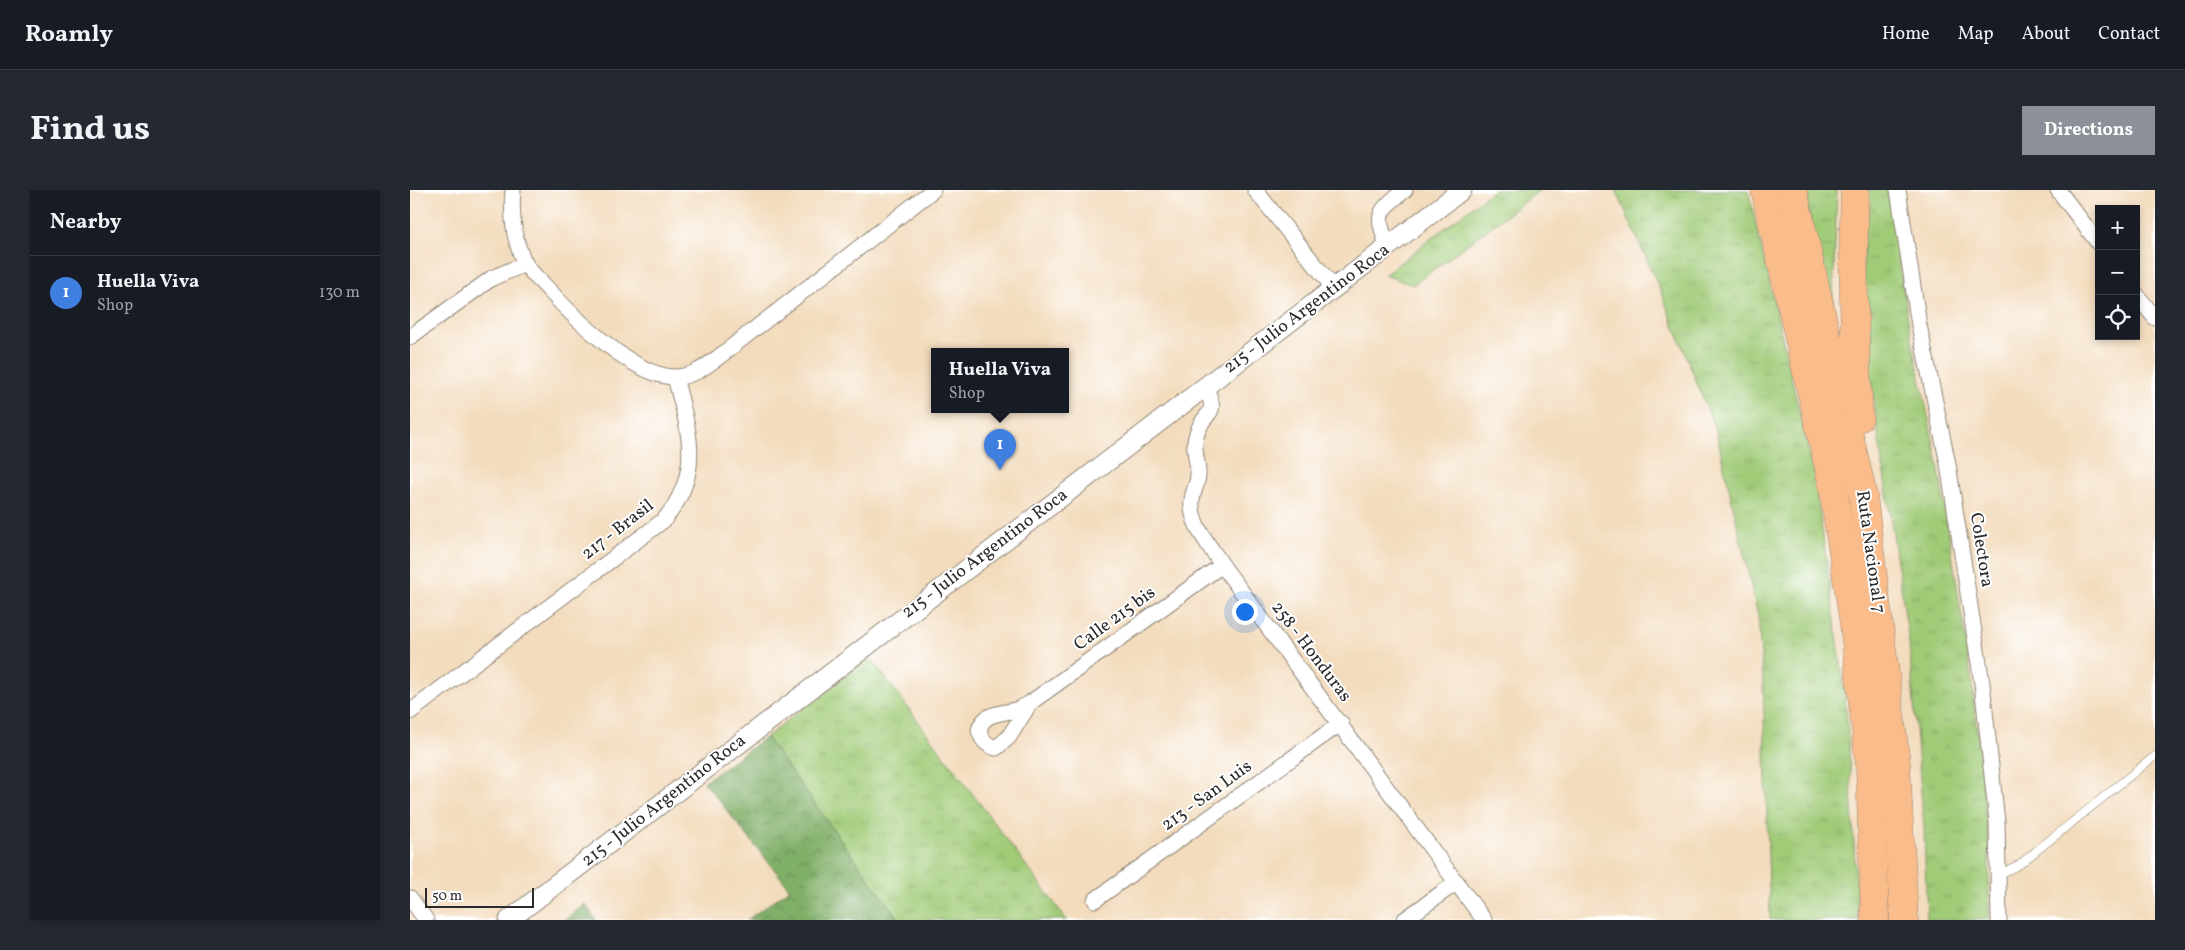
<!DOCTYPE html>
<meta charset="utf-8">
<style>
:root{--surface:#171b24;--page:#242831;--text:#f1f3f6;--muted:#9ea1a6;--line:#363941;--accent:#8c9099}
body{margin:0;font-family:Vollkorn,serif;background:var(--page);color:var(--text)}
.controls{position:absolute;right:15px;top:15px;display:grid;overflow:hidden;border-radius:0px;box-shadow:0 2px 8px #0003}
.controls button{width:45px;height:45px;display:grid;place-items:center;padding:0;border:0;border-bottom:1px solid var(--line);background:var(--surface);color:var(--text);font:25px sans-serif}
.scale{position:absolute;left:15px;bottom:12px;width:109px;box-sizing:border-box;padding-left:5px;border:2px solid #2b2b2b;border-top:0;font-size:14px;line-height:18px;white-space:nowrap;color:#2b2b2b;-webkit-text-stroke:4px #fff;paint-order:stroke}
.you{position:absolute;left:834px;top:421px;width:18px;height:18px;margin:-12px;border:4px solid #fff;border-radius:50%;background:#1a73e8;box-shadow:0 0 0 8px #1a73e833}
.badge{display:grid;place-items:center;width:32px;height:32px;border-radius:50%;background:var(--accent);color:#fff;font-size:16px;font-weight:700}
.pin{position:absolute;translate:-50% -41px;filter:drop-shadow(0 1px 2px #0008)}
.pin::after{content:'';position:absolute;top:26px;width:18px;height:15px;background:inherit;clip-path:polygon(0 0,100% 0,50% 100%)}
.popup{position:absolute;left:521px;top:158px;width:138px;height:65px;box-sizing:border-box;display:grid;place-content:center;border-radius:0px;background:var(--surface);filter:drop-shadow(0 1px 4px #0005);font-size:16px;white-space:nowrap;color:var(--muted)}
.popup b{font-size:19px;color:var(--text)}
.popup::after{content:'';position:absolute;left:50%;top:100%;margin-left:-10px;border:10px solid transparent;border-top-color:var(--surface)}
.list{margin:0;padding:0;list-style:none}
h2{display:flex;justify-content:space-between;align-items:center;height:65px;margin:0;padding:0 20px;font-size:21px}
h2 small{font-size:16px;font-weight:400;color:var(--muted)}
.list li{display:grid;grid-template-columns:32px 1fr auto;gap:15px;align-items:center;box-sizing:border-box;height:75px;padding:0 20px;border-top:1px solid var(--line)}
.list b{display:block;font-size:19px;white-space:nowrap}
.list p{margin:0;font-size:16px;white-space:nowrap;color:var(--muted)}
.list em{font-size:16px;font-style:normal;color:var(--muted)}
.icon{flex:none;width:28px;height:28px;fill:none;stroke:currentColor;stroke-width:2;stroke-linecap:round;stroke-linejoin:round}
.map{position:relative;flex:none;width:1745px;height:730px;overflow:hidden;border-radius:0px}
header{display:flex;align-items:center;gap:30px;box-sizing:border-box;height:70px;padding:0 25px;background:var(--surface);border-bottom:1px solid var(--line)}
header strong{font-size:24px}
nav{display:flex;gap:28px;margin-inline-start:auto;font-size:18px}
.intro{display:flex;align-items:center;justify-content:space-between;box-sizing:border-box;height:120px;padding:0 30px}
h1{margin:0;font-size:35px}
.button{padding:12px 22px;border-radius:0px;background:var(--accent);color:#fff;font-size:18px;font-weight:700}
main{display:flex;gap:30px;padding:0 30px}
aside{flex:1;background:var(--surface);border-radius:0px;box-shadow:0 2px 8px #0003}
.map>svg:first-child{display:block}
</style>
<header>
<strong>Roamly</strong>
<nav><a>Home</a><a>Map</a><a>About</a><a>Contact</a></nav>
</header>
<div class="intro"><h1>Find us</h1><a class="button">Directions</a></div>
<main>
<aside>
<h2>Nearby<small></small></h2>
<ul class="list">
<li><span class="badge" style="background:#3f7fe0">1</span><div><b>Huella Viva</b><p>Shop</p></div><em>130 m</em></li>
</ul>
</aside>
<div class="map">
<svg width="1745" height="730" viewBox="0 0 1745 730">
<defs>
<pattern id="grass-tufts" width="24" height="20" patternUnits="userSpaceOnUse" patternTransform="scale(1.25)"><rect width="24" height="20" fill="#a0cb77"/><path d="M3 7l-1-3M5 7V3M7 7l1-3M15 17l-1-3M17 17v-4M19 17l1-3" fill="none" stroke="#8aae67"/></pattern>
<pattern id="forest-crowns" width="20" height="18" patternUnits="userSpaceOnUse" patternTransform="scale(1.25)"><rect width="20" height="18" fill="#80af68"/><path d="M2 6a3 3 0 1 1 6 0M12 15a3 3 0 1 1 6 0" fill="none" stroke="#698f56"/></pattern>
</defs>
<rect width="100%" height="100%" fill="#fff"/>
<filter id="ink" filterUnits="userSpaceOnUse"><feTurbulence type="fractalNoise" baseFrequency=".02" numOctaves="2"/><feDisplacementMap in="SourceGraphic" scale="10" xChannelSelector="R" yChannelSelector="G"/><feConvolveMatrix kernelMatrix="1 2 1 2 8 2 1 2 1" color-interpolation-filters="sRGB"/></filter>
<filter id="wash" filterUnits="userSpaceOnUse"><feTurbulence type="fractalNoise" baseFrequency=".0096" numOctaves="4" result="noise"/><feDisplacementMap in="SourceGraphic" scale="20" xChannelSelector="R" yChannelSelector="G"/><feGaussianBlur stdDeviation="1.12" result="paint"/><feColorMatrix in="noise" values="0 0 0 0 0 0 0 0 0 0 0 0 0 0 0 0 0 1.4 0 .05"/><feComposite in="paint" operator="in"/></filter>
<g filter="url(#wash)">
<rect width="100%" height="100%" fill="#f3dcbd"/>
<g fill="url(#grass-tufts)" stroke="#667b51">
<polygon points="1084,0 1130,0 1003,95 974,85"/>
<polygon points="1206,0 1338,0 1404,284 1431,473 1438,539 1448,730 1360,730 1353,491 1348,426 1306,241 1250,100"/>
<polygon points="1394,0 1427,0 1422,132"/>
<polygon points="1455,0 1478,0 1499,135 1528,274 1562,493 1579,655 1579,730 1517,730 1514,638 1499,452 1452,136"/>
<polygon points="460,467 657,730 489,730 356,547"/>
</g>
<g fill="url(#forest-crowns)" stroke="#566d4a">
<polygon points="356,547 489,730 337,730 380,699 294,592"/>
<polygon points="175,714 186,730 155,730"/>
</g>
</g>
<g filter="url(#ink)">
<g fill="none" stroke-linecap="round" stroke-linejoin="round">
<defs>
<polyline id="service" points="1588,685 1610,674 1745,566"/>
<g id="minor">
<path d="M 103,0 C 101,24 103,49 114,71 C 118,81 129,89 136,97 C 162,126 225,188 266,187 C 284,186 295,177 310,166 L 523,0"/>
<polyline points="845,0 923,97"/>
<polyline points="1488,0 1509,135 1538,274 1572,493 1587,632 1589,730"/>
<polyline points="1648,0 1689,54"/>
<path d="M 978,58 C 966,23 966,23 995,0"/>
<polyline points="1726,104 1745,128"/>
<polyline points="0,147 82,88 115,74"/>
<path d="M 795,195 C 810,230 796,216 787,243 C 782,257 787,267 788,281 C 789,292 783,300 782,310 C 779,333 801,357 812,375 L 1074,730"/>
<path d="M 620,513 L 599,547 L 586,558 C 576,555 572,550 569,540 C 574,522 590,524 605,520 C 610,519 615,516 620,513 L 812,375"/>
<path d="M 0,522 L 254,330 C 294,282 279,242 265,187"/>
<polyline points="0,708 16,730"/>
<polyline points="685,710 931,533"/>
<polyline points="994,730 1047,692"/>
</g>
<polyline id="tertiary" points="99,730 1052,0"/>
<g id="motorway">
<polyline points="1355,0 1422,291 1444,434 1460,577 1465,730"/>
<polyline points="1383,0 1453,306 1486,573 1494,730"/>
<path d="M 1445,0 C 1442,76 1444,151 1449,228"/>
</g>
</defs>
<use href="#service" stroke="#8f8474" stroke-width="9"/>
<use href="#minor" stroke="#8f8474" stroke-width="17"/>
<use href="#tertiary" stroke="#8f8474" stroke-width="21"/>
<use href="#motorway" stroke="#8f8474" stroke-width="29"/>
<use href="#service" stroke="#fff" stroke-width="8"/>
<use href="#minor" stroke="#fff" stroke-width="15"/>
<use href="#tertiary" stroke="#fff" stroke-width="19"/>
<use href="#motorway" stroke="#fabc8b" stroke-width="28"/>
</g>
</g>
<g text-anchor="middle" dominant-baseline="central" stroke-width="4" stroke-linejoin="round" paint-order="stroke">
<g font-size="18" fill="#2b2b2b" stroke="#fff">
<text transform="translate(897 119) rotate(-37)">215 - Julio Argentino Roca</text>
<text transform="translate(208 340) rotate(-38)">217 - Brasil</text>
<text transform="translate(1571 360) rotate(81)">Colectora</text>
<text transform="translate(1460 362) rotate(82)">Ruta Nacional 7</text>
<text transform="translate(575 364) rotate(-37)">215 - Julio Argentino Roca</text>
<text transform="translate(705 429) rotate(-36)">Calle 215 bis</text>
<text transform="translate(901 462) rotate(53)">258 - Honduras</text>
<text transform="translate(797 606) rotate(-36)">213 - San Luis</text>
<text transform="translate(254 611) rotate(-38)">215 - Julio Argentino Roca</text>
</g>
</g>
</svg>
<div class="controls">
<button>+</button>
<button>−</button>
<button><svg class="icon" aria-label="locate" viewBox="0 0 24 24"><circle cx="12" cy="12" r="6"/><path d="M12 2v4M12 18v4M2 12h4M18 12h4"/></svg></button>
</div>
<div class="scale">50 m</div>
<div class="you"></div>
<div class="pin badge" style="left:590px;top:280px;background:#3f7fe0">1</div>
<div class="popup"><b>Huella Viva</b>Shop</div>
</div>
</main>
